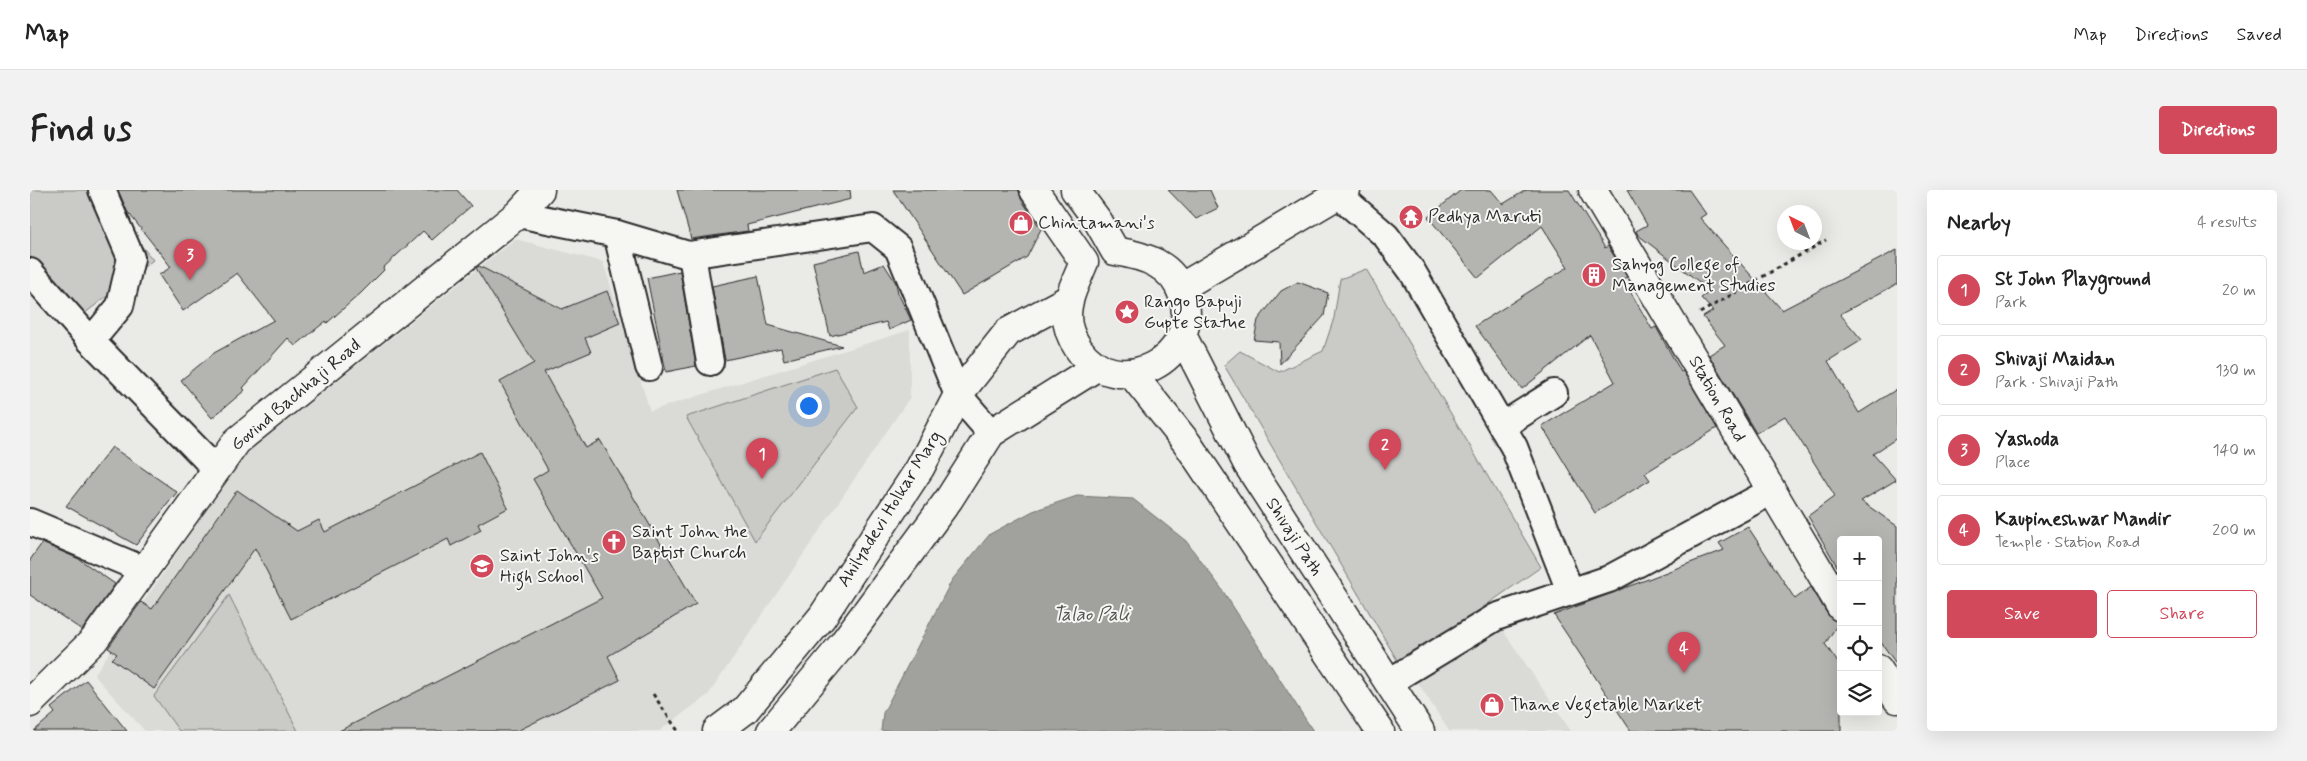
<!DOCTYPE html>
<meta charset="utf-8">
<style>
:root{--surface:#fff;--page:#f2f2f2;--text:#222;--muted:#767676;--line:#e0e0e0;--accent:#d1495b}
body{margin:0;font-family:Mynerve,sans-serif;background:var(--page);color:var(--text)}
.controls{position:absolute;right:15px;bottom:15px;display:grid;overflow:hidden;border-radius:5px;box-shadow:0 5px 20px #0002}
.controls button{width:45px;height:45px;display:grid;place-items:center;padding:0;border:0;border-bottom:1px solid var(--line);background:var(--surface);color:var(--text);font:25px sans-serif}
.compass{position:absolute;left:1747px;top:15px;width:45px;height:45px;border-radius:50%;background:var(--surface);box-shadow:0 5px 20px #0002;rotate:318deg}
.you{position:absolute;left:778px;top:215px;width:18px;height:18px;margin:-12px;border:4px solid #fff;border-radius:50%;background:#1a73e8;box-shadow:0 0 0 8px #1a73e833}
.badge{display:grid;place-items:center;width:32px;height:32px;border-radius:50%;background:var(--accent);color:#fff;font-size:16px;font-weight:700}
.pin{position:absolute;translate:-50% -41px;filter:drop-shadow(0 1px 2px #0008)}
.pin::after{content:'';position:absolute;top:26px;width:18px;height:15px;background:inherit;clip-path:polygon(0 0,100% 0,50% 100%)}
.list{margin:0;padding:0;list-style:none}
h2{display:flex;justify-content:space-between;align-items:center;height:65px;margin:0;padding:0 20px;font-size:21px}
h2 small{font-size:16px;font-weight:400;color:var(--muted)}
.list li{display:grid;grid-template-columns:32px 1fr auto;gap:15px;align-items:center;box-sizing:border-box;height:70px;margin:0 10px 10px;padding:0 10px;border:1px solid var(--line);border-radius:5px}
.list b{display:block;font-size:19px;white-space:nowrap}
.list p{margin:0;font-size:16px;white-space:nowrap;color:var(--muted)}
.list em{font-size:16px;font-style:normal;color:var(--muted)}
.actions{display:flex;gap:10px;padding:15px 20px}
.actions a{flex:1;padding:11px 0;border:1px solid var(--accent);border-radius:5px;text-align:center;font-size:18px;color:var(--accent)}
.actions .main{background:var(--accent);color:#fff}
.icon{flex:none;width:28px;height:28px;fill:none;stroke:currentColor;stroke-width:2;stroke-linecap:round;stroke-linejoin:round}
.map{position:relative;flex:none;width:1867px;height:541px;overflow:hidden;border-radius:5px}
header{display:flex;align-items:center;gap:30px;box-sizing:border-box;height:70px;padding:0 25px;background:var(--surface);border-bottom:1px solid var(--line)}
header strong{font-size:24px}
nav{display:flex;gap:28px;margin-inline-start:auto;font-size:18px}
.intro{display:flex;align-items:center;justify-content:space-between;box-sizing:border-box;height:120px;padding:0 30px}
h1{margin:0;font-size:35px}
.button{padding:12px 22px;border-radius:5px;background:var(--accent);color:#fff;font-size:18px;font-weight:700}
main{display:flex;gap:30px;padding:0 30px}
aside{flex:1;background:var(--surface);border-radius:5px;box-shadow:0 5px 20px #0002}
.map>svg:first-child{display:block}
</style>
<header>
<strong>Map</strong>
<nav><a>Map</a><a>Directions</a><a>Saved</a></nav>
</header>
<div class="intro"><h1>Find us</h1><a class="button">Directions</a></div>
<main>
<div class="map">
<svg width="1867" height="541" viewBox="0 0 1867 541">
<rect width="100%" height="100%" fill="#eaeae6"/>
<filter id="ink" filterUnits="userSpaceOnUse"><feTurbulence type="fractalNoise" baseFrequency=".02" numOctaves="2"/><feDisplacementMap in="SourceGraphic" scale="10" xChannelSelector="R" yChannelSelector="G"/><feConvolveMatrix kernelMatrix="1 2 1 2 8 2 1 2 1" color-interpolation-filters="sRGB"/></filter>
<g filter="url(#ink)">
<g fill="#dadad6">
<polygon points="485,49 573,72 620,221 880,140 880,207 678,505 629,541 115,541 64,485 212,267"/>
<polygon points="1472,439 1541,541 1419,541 1385,488"/>
</g>
<g fill="#cacac7" stroke="#7a7a79">
<polygon points="0,0 66,0 123,70 54,124 0,66"/>
<polygon points="1336,79 1511,377 1370,475 1194,175 1210,161 1249,182 1293,161 1304,128 1310,89"/>
<polygon points="805,178 828,217 725,351 656,227"/>
<polygon points="199,405 268,541 149,541 124,506"/>
</g>
<polygon fill="#a1a19e" stroke="#727270" points="1047,306 1103,309 1156,351 1191,398 1283,541 851,541 853,523 922,390 960,344 1003,321"/>
<g fill="#b4b4b1" stroke="#2b2b2b">
<polygon points="88,0 427,0 441,16 402,50 393,41 353,78 354,80 331,103 297,133 296,131 265,156 258,148 213,198 215,200 182,228 151,190 184,163 244,130 207,83 153,121 129,85 141,77 97,21"/>
<polygon points="647,0 820,0 821,9 717,35 718,41 661,49"/>
<polygon points="863,0 989,0 991,9 1011,39 997,67 932,105"/>
<polygon points="1138,0 1180,0 1188,18 1166,29"/>
<polygon points="1431,0 1461,0 1473,14 1496,0 1539,0 1575,58 1578,56 1597,87 1593,89 1622,139 1626,137 1651,182 1653,181 1687,238 1615,283 1620,290 1565,323 1512,236 1585,192 1560,145 1492,199 1445,136 1538,77 1512,36 1448,88 1398,27"/>
<polygon points="1597,0 1659,0 1676,24 1670,28 1752,120 1867,60 1867,94 1810,124 1832,150 1798,171 1829,223 1867,199 1867,248 1843,264 1866,290 1831,311 1867,336 1867,475 1848,448 1848,350 1811,350 1811,386 1807,379 1808,378 1778,326 1805,306 1755,226 1726,243 1679,165 1695,155 1673,127 1683,121 1671,108 1681,101 1608,45 1606,41 1617,35"/>
<polygon points="829,61 834,82 854,74 866,93 868,103 881,130 859,140 856,132 800,146 783,72"/>
<polygon points="449,76 532,119 577,101 590,133 555,148 561,162 514,182 556,258 570,250 666,414 578,466 590,490 487,541 309,541 572,408 503,289 518,280 470,192 504,173 446,78"/>
<polygon points="650,81 666,176 636,182 617,88"/>
<polygon points="728,86 738,135 812,156 754,170 751,158 695,170 682,96"/>
<polygon points="1268,92 1298,103 1294,126 1250,174 1249,152 1224,150 1228,130 1251,101"/>
<polygon points="82,257 147,302 106,355 36,316"/>
<polygon points="450,262 478,318 448,334 451,340 421,356 418,349 261,429 225,358 124,499 82,469 87,464 78,458 111,412 122,419 207,300 267,341 289,330 295,342"/>
<polygon points="1718,337 1765,409 1781,397 1798,425 1809,432 1795,454 1811,477 1811,541 1601,541 1524,425 1694,360 1689,353"/>
<polygon points="12,353 49,369 85,394 52,440 0,405 0,370"/>
<polygon points="56,490 97,541 4,541 25,523 21,518"/>
</g>
<g fill="none" stroke-linecap="round" stroke-linejoin="round">
<defs>
<g id="street">
<polyline points="1309,5 1356,46 1382,81 1484,257 1540,401"/>
<polyline points="488,24 587,44 658,65 843,38 868,58 928,205 961,243"/>
<polyline points="587,44 619,177"/>
<polyline points="662,65 680,172"/>
<polyline points="0,82 61,151 186,279"/>
<polyline points="61,151 90,116 101,68 72,0"/>
<polyline points="1472,236 1524,203"/>
<polyline points="0,332 114,380"/>
<polyline points="1359,492 1466,427 1579,389 1740,302"/>
</g>
<g id="secondary">
<path d="M 1004,0 L 1054,72 C 1047,90 1037,107 1037,126 C 1037,138 1042,149 1048,158 C 1085,213 1173,170 1153,106 C 1143,74 1115,66 1085,61 L 1068,31 L 1045,0"/>
<polyline points="1563,0 1811,417"/>
<polyline points="1150,98 1316,0"/>
<polyline points="1152,145 1218,275 1390,541"/>
<polyline points="1101,183 1157,253 1350,541"/>
<polyline points="1848,479 1867,509"/>
<polyline points="0,513 64,450 207,251 488,24 510,0"/>
<polyline points="687,541 715,520 792,427 890,278 928,205 978,142 1039,109"/>
<polyline points="741,541 812,455 919,309 961,243 1068,176"/>
</g>
</defs>
<use href="#street" stroke="#2b2b2b" stroke-width="30"/>
<use href="#secondary" stroke="#2b2b2b" stroke-width="31"/>
<g stroke="#2b2b2b" stroke-width="3" stroke-dasharray="4 4" stroke-linecap="butt">
<polyline points="1670,123 1796,50"/>
<polyline points="623,504 648,541"/>
</g>
<use href="#street" stroke="#f6f6f2" stroke-width="26"/>
<use href="#secondary" stroke="#f6f6f2" stroke-width="28"/>
</g>
</g>
<defs>
<symbol id="temple-disc" viewBox="-11 -11 22 22"><circle r="9.5" fill="#d1495b" stroke="#f6f6f2"/><path d="M0-6L5-2H3V0L6.5 2.5H4V6H1.5V3h-3V6H-4V2.5H-6.5L-3 0V-2H-5Z" fill="#fff"/></symbol>
<symbol id="shop-disc" viewBox="-11 -11 22 22"><circle r="9.5" fill="#d1495b" stroke="#f6f6f2"/><path d="M-5-2.5h2.3a2.7 3.5 0 0 1 5.4 0H5L5.5 6h-11ZM-1.5-2.5h3a1.5 2.3 0 0 0-3 0Z" fill="#fff"/></symbol>
<symbol id="building-disc" viewBox="-11 -11 22 22"><circle r="9.5" fill="#d1495b" stroke="#f6f6f2"/><path d="M-4-6H4V6H1V3H-1V6H-4ZM-2.5-4.3h1.7v1.8h-1.7ZM.8-4.3h1.7v1.8H.8ZM-2.5-1h1.7V.8h-1.7ZM.8-1h1.7V.8H.8Z" fill="#fff"/></symbol>
<symbol id="sight-disc" viewBox="-11 -11 22 22"><circle r="9.5" fill="#d1495b" stroke="#f6f6f2"/><path d="M0-6L1.8-2.2L6-1.7L2.9 1.2L3.7 5.4L0 3.3L-3.7 5.4L-2.9 1.2L-6-1.7L-1.8-2.2Z" fill="#fff"/></symbol>
<symbol id="church-disc" viewBox="-11 -11 22 22"><circle r="9.5" fill="#d1495b" stroke="#f6f6f2"/><path d="M-1.2-6h2.4v3.5h3.3v2.4h-3.3V6h-2.4V-.1h-3.3v-2.4h3.3Z" fill="#fff"/></symbol>
<symbol id="school-disc" viewBox="-11 -11 22 22"><circle r="9.5" fill="#d1495b" stroke="#f6f6f2"/><path d="M0-5L7-2L0 1L-7-2ZM-4 1L0 2.5L4 1V4Q0 6-4 4Z" fill="#fff"/></symbol>
</defs>
<g fill-rule="evenodd">
<use href="#temple-disc" x="1367" y="13" width="28" height="28"/>
<use href="#shop-disc" x="977" y="19" width="28" height="28"/>
<use href="#building-disc" x="1550" y="71" width="28" height="28"/>
<use href="#sight-disc" x="1083" y="108" width="28" height="28"/>
<use href="#church-disc" x="570" y="338" width="28" height="28"/>
<use href="#school-disc" x="438" y="362" width="28" height="28"/>
<use href="#shop-disc" x="1448" y="501" width="28" height="28"/>
</g>
<g text-anchor="middle" dominant-baseline="central" stroke-width="4" stroke-linejoin="round" paint-order="stroke">
<g font-size="18" fill="#2b2b2b" stroke="#f6f6f2" text-anchor="start">
<text x="1398" y="27">Pedhya Maruti</text>
<text x="1008" y="33">Chintamani's</text>
<text x="1582" y="75">Sahyog College of<tspan x="1582" dy="21">Management Studies</tspan></text>
<text x="1114" y="112">Rango Bapuji<tspan x="1114" dy="21">Gupte Statue</tspan></text>
<text x="602" y="342">Saint John the<tspan x="602" dy="21">Baptist Church</tspan></text>
<text x="470" y="366">Saint John's<tspan x="470" dy="21">High School</tspan></text>
<text x="1480" y="515">Thane Vegetable Market</text>
</g>
<g font-size="18" fill="#2b2b2b" stroke="#f6f6f2">
<text transform="translate(266 205) rotate(-40)">Govind Bachhaji Road</text>
<text transform="translate(1687 209) rotate(60)">Station Road</text>
<text transform="translate(860 319) rotate(-58)">Ahilyadevi Holkar Marg</text>
<text transform="translate(1264 347) rotate(57)">Shivaji Path</text>
</g>
<g font-size="19" font-style="italic" fill="#545453" stroke="#f6f6f2">
<text x="1061" y="424">Talao Pali</text>
</g>
</g>
</svg>
<div class="controls">
<button>+</button>
<button>−</button>
<button><svg class="icon" aria-label="locate" viewBox="0 0 24 24"><circle cx="12" cy="12" r="6"/><path d="M12 2v4M12 18v4M2 12h4M18 12h4"/></svg></button>
<button><svg class="icon" aria-label="layers" viewBox="0 0 24 24"><path d="M12 4l9 5-9 5-9-5zM3 14l9 5 9-5"/></svg></button>
</div>
<svg class="compass" viewBox="-18 -18 36 36"><path d="M0-13l5 13h-10z" fill="#e53935"/><path d="M0 13l5-13h-10z" fill="#767676"/></svg>
<div class="you"></div>
<div class="pin badge" style="left:732px;top:289px">1</div>
<div class="pin badge" style="left:1355px;top:280px">2</div>
<div class="pin badge" style="left:160px;top:90px">3</div>
<div class="pin badge" style="left:1654px;top:483px">4</div>
</div>
<aside>
<h2>Nearby<small>4 results</small></h2>
<ul class="list">
<li><span class="badge">1</span><div><b>St John Playground</b><p>Park</p></div><em>20 m</em></li>
<li><span class="badge">2</span><div><b>Shivaji Maidan</b><p>Park · Shivaji Path</p></div><em>130 m</em></li>
<li><span class="badge">3</span><div><b>Yashoda</b><p>Place</p></div><em>140 m</em></li>
<li><span class="badge">4</span><div><b>Kaupineshwar Mandir</b><p>Temple · Station Road</p></div><em>200 m</em></li>
</ul>
<div class="actions"><a class="main">Save</a><a>Share</a></div>
</aside>
</main>
